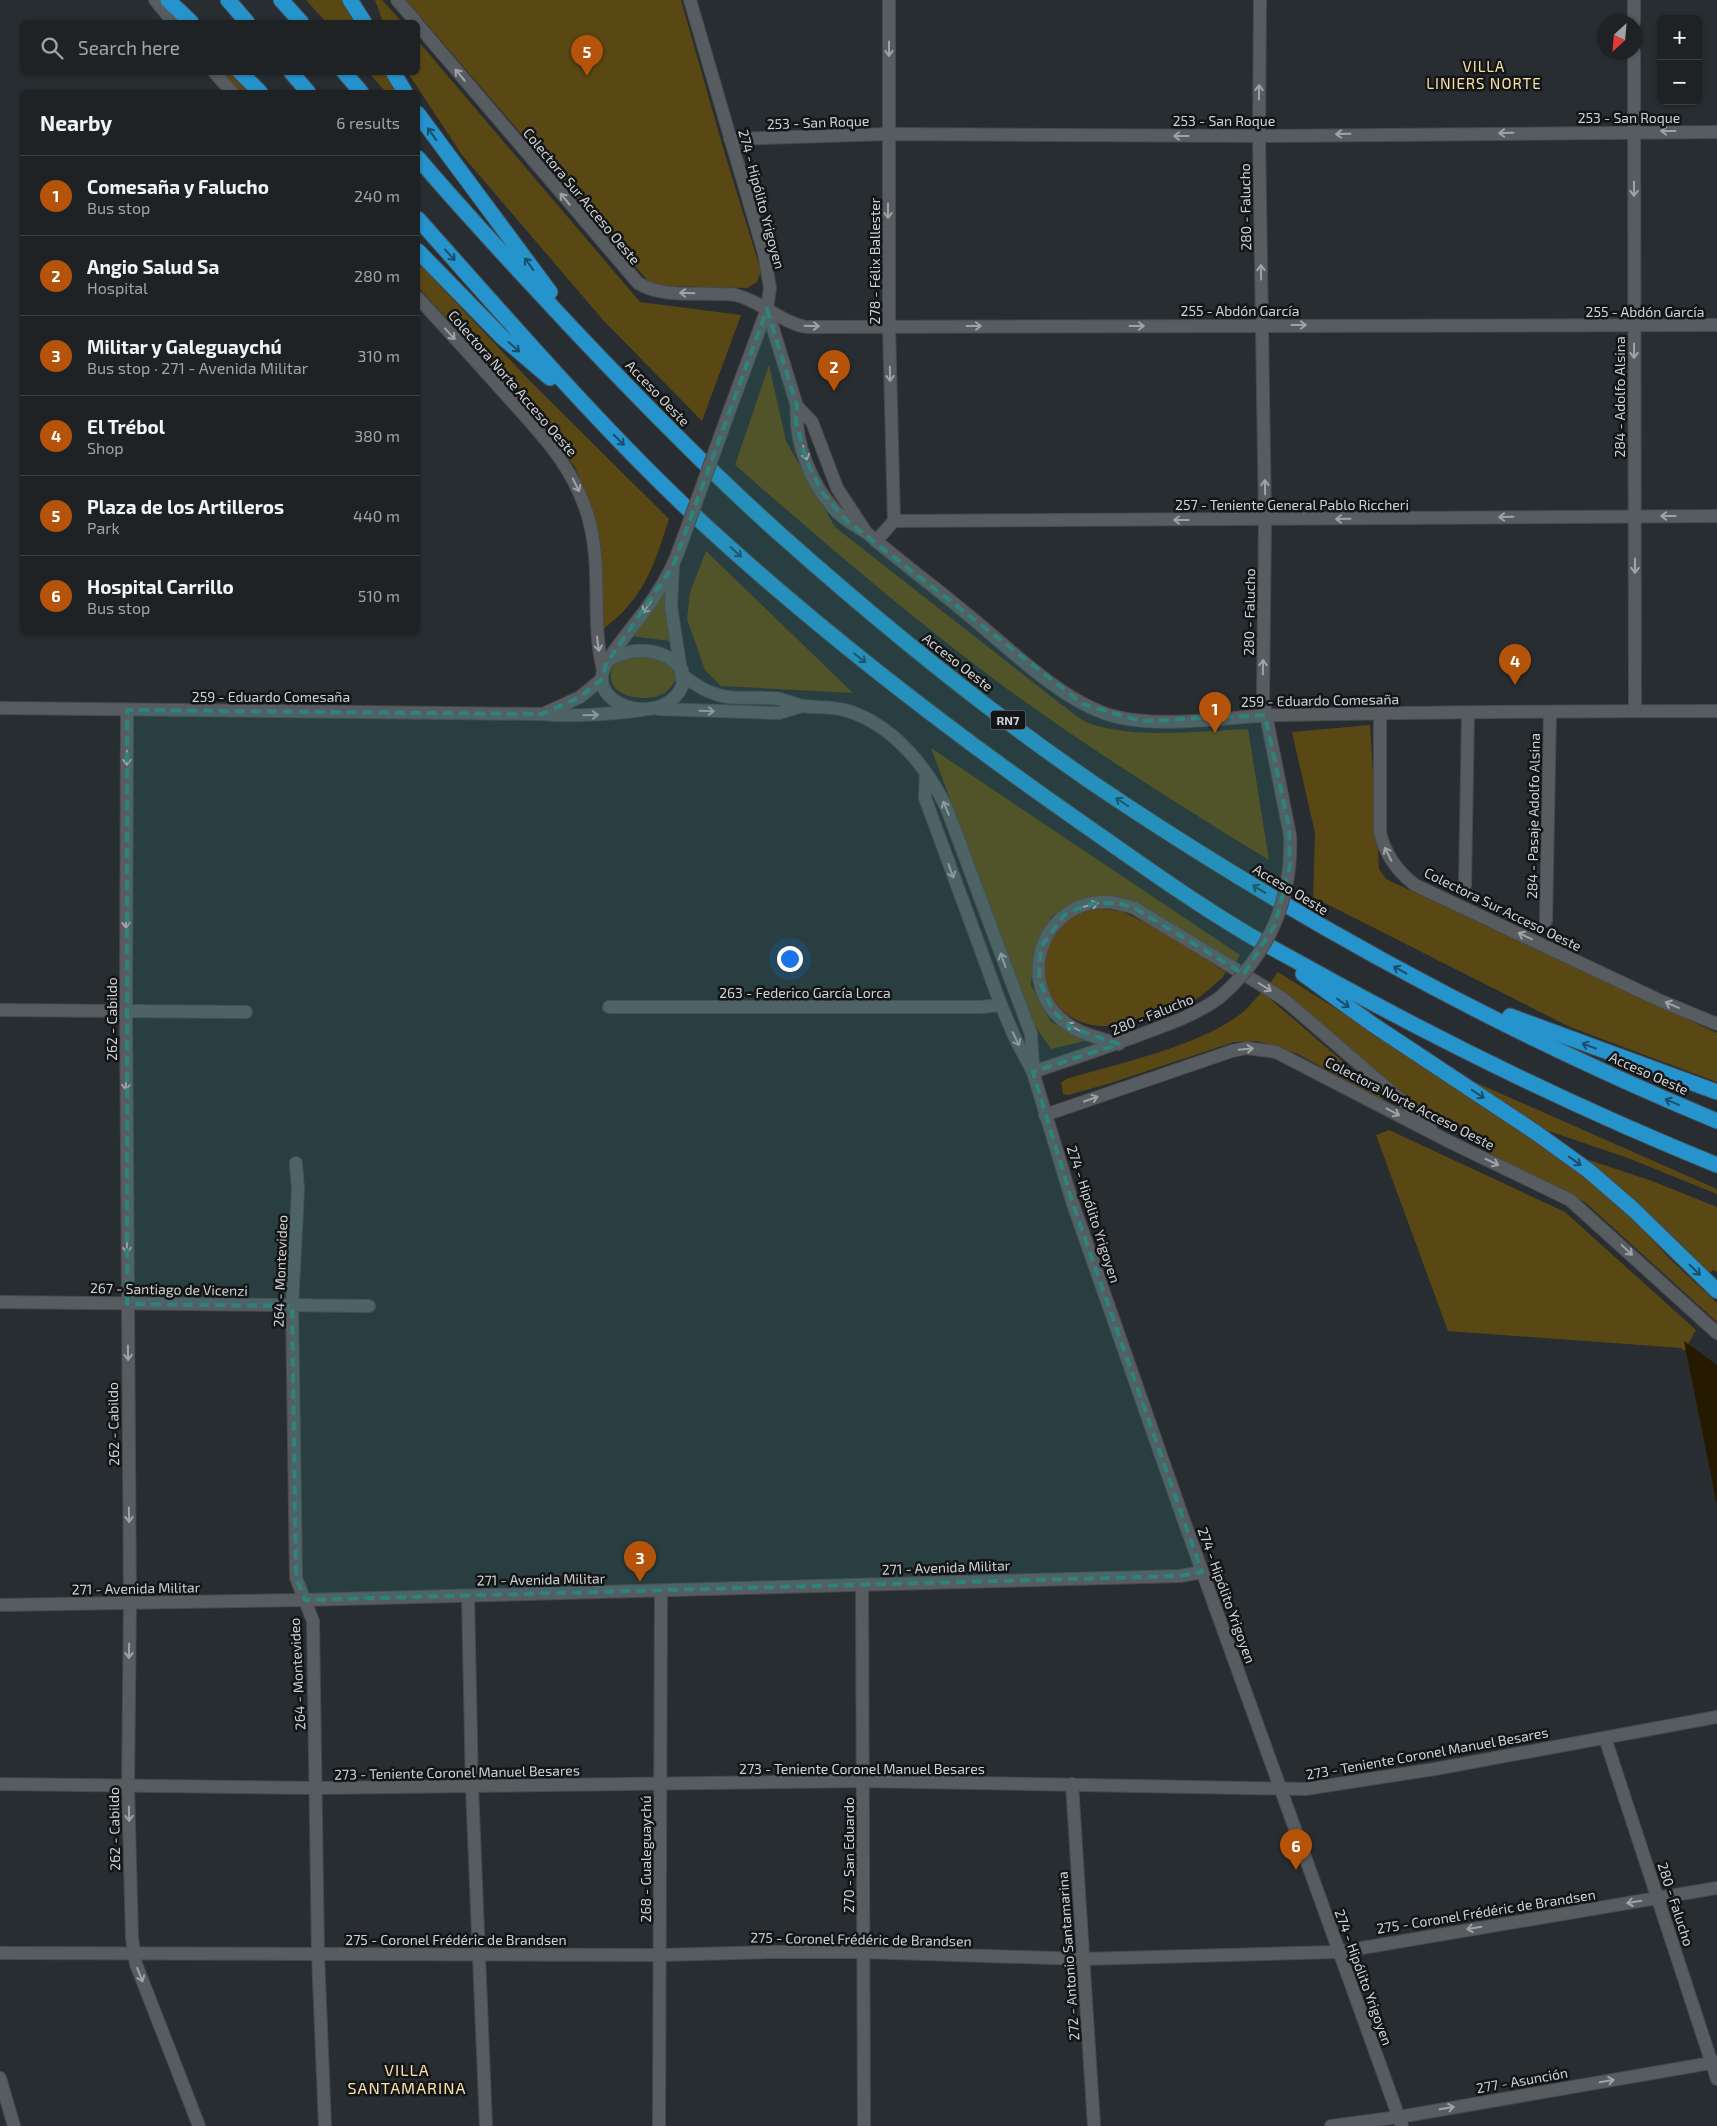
<!DOCTYPE html>
<meta charset="utf-8">
<style>
:root{--surface:#1e2225;--page:#262a2d;--text:#f1f3f6;--muted:#a1a4a7;--line:#3c3f42;--accent:#b45309}
body{margin:0;font-family:"Exo 2",sans-serif;background:var(--page);color:var(--text)}
.controls{position:absolute;right:15px;top:15px;display:grid;overflow:hidden;border-radius:8px;box-shadow:0 1px 4px #0004}
.controls button{width:45px;height:45px;display:grid;place-items:center;padding:0;border:0;border-bottom:1px solid var(--line);background:var(--surface);color:var(--text);font:25px sans-serif}
.compass{position:absolute;left:1597px;top:15px;width:45px;height:45px;border-radius:50%;background:var(--surface);box-shadow:0 1px 4px #0004;rotate:206deg}
.you{position:absolute;left:789px;top:958px;width:18px;height:18px;margin:-12px;border:4px solid #fff;border-radius:50%;background:#1a73e8;box-shadow:0 0 0 8px #1a73e833}
.badge{display:grid;place-items:center;width:32px;height:32px;border-radius:50%;background:var(--accent);color:#fff;font-size:16px;font-weight:700}
.pin{position:absolute;translate:-50% -41px;filter:drop-shadow(0 1px 2px #0008)}
.pin::after{content:'';position:absolute;top:26px;width:18px;height:15px;background:inherit;clip-path:polygon(0 0,100% 0,50% 100%)}
.list{margin:0;padding:0;list-style:none}
h2{display:flex;justify-content:space-between;align-items:center;height:65px;margin:0;padding:0 20px;font-size:21px}
h2 small{font-size:16px;font-weight:400;color:var(--muted)}
.list li{display:grid;grid-template-columns:32px 1fr auto;gap:15px;align-items:center;box-sizing:border-box;height:80px;padding:0 20px;border-top:1px solid var(--line)}
.list b{display:block;font-size:19px;white-space:nowrap}
.list p{margin:0;font-size:16px;white-space:nowrap;color:var(--muted)}
.list em{font-size:16px;font-style:normal;color:var(--muted)}
.icon{flex:none;width:28px;height:28px;fill:none;stroke:currentColor;stroke-width:2;stroke-linecap:round;stroke-linejoin:round}
.map{position:relative;flex:none;width:1717px;height:2126px;overflow:hidden}
.search{position:absolute;background:var(--surface);box-shadow:0 1px 4px #0004;left:20px;top:20px;width:400px;height:55px;display:flex;align-items:center;gap:12px;box-sizing:border-box;padding:0 18px;border-radius:8px;color:var(--muted);font-size:19px}
.panel{position:absolute;background:var(--surface);box-shadow:0 1px 4px #0004;left:20px;top:90px;width:400px;height:545px;border-radius:8px}
.map>svg:first-child{display:block}
</style>
<div class="map">
<svg width="1717" height="2126" viewBox="0 0 1717 2126">
<rect width="100%" height="100%" fill="#282d31"/>
<g fill="#5a4814">
<polygon points="306,0 342,0 355,22 326,22"/>
<polygon points="375,0 382,0 402,22 383,22"/>
<polygon points="406,0 681,0 724,151 761,271 757,282 747,288 661,286 648,281"/>
<polygon points="418,41 640,302 741,315 702,421 603,320 462,155 408,73 418,72"/>
<polygon points="222,73 233,73 253,92 239,92"/>
<polygon points="369,73 385,73 397,92 386,92"/>
<path d="M 418,262 L 531,382 L 669,519 C 653,569 644,598 601,631 L 592,512 L 575,467 L 521,400 L 418,287 Z"/>
<path d="M 769,365 L 786,441 L 835,527 L 1062,705 C 1071,711 1081,721 1091,724 C 1136,739 1200,731 1248,729 L 1269,860 C 1174,802 1080,743 991,677 C 902,610 819,538 735,465 Z"/>
<polygon points="706,551 853,693 721,686 705,670 687,619 690,592"/>
<polygon points="666,590 670,641 630,636"/>
<path d="M 635,656 C 653,657 671,658 676,678 C 674,683 671,688 667,691 C 654,703 614,700 611,679 C 610,672 613,666 615,660 Z"/>
<polygon points="1370,725 1379,869 1386,879 1717,1033 1717,1082 1570,1027 1313,897 1315,833 1292,732"/>
<polygon points="931,748 1240,955 1235,964 1124,899 1089,897 1052,916 1034,950 1031,985 1051,1022 1089,1040 1051,1049 1035,1026"/>
<path d="M 1101,909 L 1121,911 L 1154,927 L 1226,972 L 1223,977 C 1213,985 1202,997 1190,1003 C 1177,1009 1161,1011 1147,1016 C 1133,1020 1117,1026 1102,1026 C 1028,1023 1023,916 1101,909 Z"/>
<polygon points="1278,972 1425,1065 1587,1176 1621,1205 1669,1258 1717,1303 1717,1322 1586,1203 1498,1158 1426,1112 1270,983"/>
<path d="M 1262,992 L 1384,1097 L 1382,1100 L 1298,1054 L 1257,1041 L 1234,1042 L 1111,1083 L 1068,1095 L 1063,1094 L 1061,1083 L 1066,1079 C 1119,1063 1193,1048 1238,1016 C 1247,1010 1254,1000 1262,992 Z"/>
<polygon points="1461,1076 1717,1189 1717,1194 1628,1158 1534,1126"/>
<polygon points="1389,1130 1565,1212 1696,1330 1684,1351 1681,1348 1448,1331 1376,1135"/>
<polygon points="1589,1160 1652,1181 1717,1207 1717,1272 1713,1270 1710,1273 1612,1182 1590,1165"/>
</g>
<polygon fill="#251a00" points="1684,1341 1717,1365 1717,1505"/>
<g fill="none" stroke-linecap="round" stroke-linejoin="round">
<defs>
<g id="minor">
<polyline points="155,0 173,22"/>
<polyline points="397,0 416,22"/>
<path d="M 690,0 L 764,253 L 770,288 L 767,309 L 797,406 C 794,441 811,484 835,510 C 844,520 856,526 867,533 C 899,561 934,586 967,614 C 1007,646 1056,696 1104,713 C 1153,731 1228,716 1281,715 C 1426,712 1572,711 1717,711"/>
<polyline points="889,0 889,326 894,521"/>
<polyline points="1260,0 1259,136 1265,520 1263,700 1290,835"/>
<polyline points="1634,22 1634,0"/>
<path d="M 418,25 L 638,283 C 661,297 690,293 717,294 C 723,294 730,294 736,295 C 761,301 780,322 806,327 L 1717,325"/>
<polyline points="1634,52 1635,711"/>
<polyline points="214,72 232,92"/>
<polyline points="730,139 888,134 1259,136 1717,132"/>
<path d="M 418,298 C 445,327 472,357 499,387 C 537,430 576,466 590,524 C 602,574 591,621 603,670"/>
<polyline points="797,406 812,422 837,488 864,529"/>
<polyline points="730,409 767,309"/>
<polyline points="876,541 894,521 1717,516"/>
<path d="M 673,566 L 671,607 L 683,684 C 667,726 597,710 602,675 C 604,660 634,625 644,612 C 657,594 669,575 677,555"/>
<path d="M 612,658 C 636,646 665,648 682,670"/>
<path d="M 683,676 C 693,682 702,690 713,693 C 734,702 758,695 780,699 C 788,701 795,704 802,706 C 817,708 833,706 848,711 C 893,725 928,768 947,809 L 1031,1034 L 1033,1066"/>
<path d="M 0,708 L 542,714 C 576,717 608,714 642,710"/>
<polyline points="658,709 779,713 802,706"/>
<polyline points="127,710 126,1011 130,1602 128,1786 132,1938 136,1964 199,2126"/>
<polyline points="547,712 580,697 602,679"/>
<path d="M 1380,713 L 1380,832 C 1385,855 1397,871 1415,885 L 1661,1001 L 1717,1024"/>
<polyline points="926,774 925,798 1001,1005 1015,1038 1033,1072 1073,1204 1183,1518 1402,2126"/>
<polyline points="1465,886 1468,713"/>
<polyline points="1546,921 1550,712"/>
<polyline points="609,1007 981,1007 1001,1005"/>
<polyline points="0,1010 246,1012"/>
<path d="M 1119,1044 C 1104,1039 1086,1036 1072,1027 C 1014,992 1036,904 1104,902 C 1115,902 1124,905 1134,908 L 1268,989 L 1286,1001 L 1431,1126"/>
<path d="M 1033,1072 C 1072,1059 1111,1046 1150,1031 C 1175,1022 1198,1013 1219,998"/>
<polyline points="1045,1115 1232,1051 1247,1048 1276,1052 1448,1141 1570,1200 1717,1333"/>
<polyline points="296,1163 298,1190 292,1306 296,1578 313,1621 318,1954 325,2126"/>
<polyline points="0,1302 369,1306"/>
<polyline points="862,1585 864,2126"/>
<polyline points="468,1596 472,1787 486,2126"/>
<polyline points="0,1605 305,1600 1180,1576 1202,1572"/>
<polyline points="1605,1738 1717,2079"/>
<polyline points="0,1784 316,1788 863,1781 1305,1789 1435,1769 1717,1717"/>
<polyline points="1072,1784 1094,2126"/>
<polyline points="0,1953 660,1955 771,1952 863,1952 1083,1959 1338,1952 1717,1888"/>
<polyline points="0,2078 14,2126"/>
<polyline points="659,2126 661,1591"/>
<polyline points="1331,2126 1399,2117 1717,2062"/>
</g>
<g id="highway">
<polyline points="168,0 191,22"/>
<polyline points="228,0 247,22"/>
<polyline points="281,0 301,22"/>
<polyline points="350,0 364,22"/>
<polyline points="240,72 260,92"/>
<polyline points="291,72 308,92"/>
<polyline points="344,72 361,92"/>
<polyline points="393,72 405,92"/>
<polyline points="418,114 550,292"/>
<path d="M 418,158 C 467,216 520,272 572,328 C 640,400 709,471 782,536 C 890,632 1004,725 1124,804 C 1312,928 1510,1035 1717,1121"/>
<path d="M 418,219 C 512,324 604,432 708,528 C 825,635 950,731 1079,821 C 1135,860 1190,900 1249,935 C 1277,951 1306,966 1334,982 C 1458,1050 1586,1112 1717,1165"/>
<polyline points="418,251 502,337 550,378"/>
<polyline points="1303,974 1372,1024 1535,1132 1589,1171 1634,1210 1717,1291"/>
<polyline points="1510,1016 1717,1092"/>
</g>
</defs>
<use href="#minor" stroke="#464a4d" stroke-width="14"/>
<use href="#highway" stroke="#464a4d" stroke-width="17"/>
<use href="#minor" stroke="#565c60" stroke-width="12"/>
<use href="#highway" stroke="#2594cd" stroke-width="15"/>
<defs>
<g id="minor-bridge">
<polyline points="677,555 730,409"/>
<path d="M 1219,998 C 1268,956 1293,900 1290,835"/>
</g>
</defs>
<use href="#minor-bridge" stroke="#464a4d" stroke-width="14" stroke-linecap="butt"/>
<use href="#minor-bridge" stroke="#565c60" stroke-width="12"/>
</g>
<defs><path id="oneway-shaft" d="M-6 0H5M1.5-3L5.5 0L1.5 3" fill="none" stroke-width="1.6" stroke-linecap="round" stroke-linejoin="round" transform="scale(1.25)"/></defs>
<g stroke="#9fa3a6">
<use href="#oneway-shaft" transform="translate(889 49) rotate(90)"/>
<use href="#oneway-shaft" transform="translate(460 75) rotate(-130)"/>
<use href="#oneway-shaft" transform="translate(1259 92) rotate(-89)"/>
<use href="#oneway-shaft" transform="translate(1668 131) rotate(-180)"/>
<use href="#oneway-shaft" transform="translate(1506 133) rotate(179)"/>
<use href="#oneway-shaft" transform="translate(1343 134) rotate(179)"/>
<use href="#oneway-shaft" transform="translate(1181 136) rotate(-180)"/>
<use href="#oneway-shaft" transform="translate(1634 189) rotate(90)"/>
<use href="#oneway-shaft" transform="translate(565 199) rotate(-130)"/>
<use href="#oneway-shaft" transform="translate(888 211) rotate(90)"/>
<use href="#oneway-shaft" transform="translate(1261 272) rotate(-91)"/>
<use href="#oneway-shaft" transform="translate(687 293) rotate(-178)"/>
<use href="#oneway-shaft" transform="translate(1299 325)"/>
<use href="#oneway-shaft" transform="translate(812 326) rotate(2)"/>
<use href="#oneway-shaft" transform="translate(974 326)"/>
<use href="#oneway-shaft" transform="translate(1137 326)"/>
<use href="#oneway-shaft" transform="translate(450 334) rotate(48)"/>
<use href="#oneway-shaft" transform="translate(1634 351) rotate(90)"/>
<use href="#oneway-shaft" transform="translate(890 374) rotate(89)"/>
<use href="#oneway-shaft" transform="translate(805 453) rotate(75)"/>
<use href="#oneway-shaft" transform="translate(576 485) rotate(63)"/>
<use href="#oneway-shaft" transform="translate(1265 487) rotate(-91)"/>
<use href="#oneway-shaft" transform="translate(1668 516) rotate(180)"/>
<use href="#oneway-shaft" transform="translate(1506 517) rotate(179)"/>
<use href="#oneway-shaft" transform="translate(1343 519) rotate(179)"/>
<use href="#oneway-shaft" transform="translate(1181 520) rotate(180)"/>
<use href="#oneway-shaft" transform="translate(1635 566) rotate(90)"/>
<use href="#oneway-shaft" transform="translate(647 607) rotate(126)"/>
<use href="#oneway-shaft" transform="translate(598 644) rotate(82)"/>
<use href="#oneway-shaft" transform="translate(1263 667) rotate(-89)"/>
<use href="#oneway-shaft" transform="translate(707 711) rotate(2)"/>
<use href="#oneway-shaft" transform="translate(591 715) rotate(-2)"/>
<use href="#oneway-shaft" transform="translate(127 758) rotate(90)"/>
<use href="#oneway-shaft" transform="translate(946 808) rotate(-113)"/>
<use href="#oneway-shaft" transform="translate(1388 854) rotate(-117)"/>
<use href="#oneway-shaft" transform="translate(951 871) rotate(70)"/>
<use href="#oneway-shaft" transform="translate(1091 905) rotate(-14)"/>
<use href="#oneway-shaft" transform="translate(126 921) rotate(90)"/>
<use href="#oneway-shaft" transform="translate(1525 936) rotate(-155)"/>
<use href="#oneway-shaft" transform="translate(1003 960) rotate(-110)"/>
<use href="#oneway-shaft" transform="translate(1265 987) rotate(32)"/>
<use href="#oneway-shaft" transform="translate(1672 1005) rotate(-157)"/>
<use href="#oneway-shaft" transform="translate(1073 1027) rotate(-150)"/>
<use href="#oneway-shaft" transform="translate(1016 1039) rotate(64)"/>
<use href="#oneway-shaft" transform="translate(1246 1049) rotate(-5)"/>
<use href="#oneway-shaft" transform="translate(126 1083) rotate(90)"/>
<use href="#oneway-shaft" transform="translate(1091 1099) rotate(-19)"/>
<use href="#oneway-shaft" transform="translate(1393 1112) rotate(28)"/>
<use href="#oneway-shaft" transform="translate(1492 1162) rotate(26)"/>
<use href="#oneway-shaft" transform="translate(127 1246) rotate(90)"/>
<use href="#oneway-shaft" transform="translate(1627 1250) rotate(43)"/>
<use href="#oneway-shaft" transform="translate(128 1353) rotate(89)"/>
<use href="#oneway-shaft" transform="translate(129 1515) rotate(89)"/>
<use href="#oneway-shaft" transform="translate(129 1651) rotate(91)"/>
<use href="#oneway-shaft" transform="translate(129 1814) rotate(89)"/>
<use href="#oneway-shaft" transform="translate(1634 1902) rotate(171)"/>
<use href="#oneway-shaft" transform="translate(1474 1928) rotate(171)"/>
<use href="#oneway-shaft" transform="translate(140 1975) rotate(68)"/>
<use href="#oneway-shaft" transform="translate(1607 2081) rotate(-10)"/>
<use href="#oneway-shaft" transform="translate(1447 2108) rotate(-10)"/>
</g>
<g stroke="#1b4e69">
<use href="#oneway-shaft" transform="translate(432 134) rotate(-125)"/>
<use href="#oneway-shaft" transform="translate(450 255) rotate(48)"/>
<use href="#oneway-shaft" transform="translate(529 264) rotate(-126)"/>
<use href="#oneway-shaft" transform="translate(514 347) rotate(41)"/>
<use href="#oneway-shaft" transform="translate(619 440) rotate(45)"/>
<use href="#oneway-shaft" transform="translate(736 552) rotate(42)"/>
<use href="#oneway-shaft" transform="translate(860 658) rotate(38)"/>
<use href="#oneway-shaft" transform="translate(1122 802) rotate(-146)"/>
<use href="#oneway-shaft" transform="translate(1259 889) rotate(-149)"/>
<use href="#oneway-shaft" transform="translate(1400 970) rotate(-151)"/>
<use href="#oneway-shaft" transform="translate(1343 1003) rotate(36)"/>
<use href="#oneway-shaft" transform="translate(1589 1046) rotate(-159)"/>
<use href="#oneway-shaft" transform="translate(1478 1094) rotate(34)"/>
<use href="#oneway-shaft" transform="translate(1672 1102) rotate(-157)"/>
<use href="#oneway-shaft" transform="translate(1575 1161) rotate(36)"/>
<use href="#oneway-shaft" transform="translate(1695 1270) rotate(44)"/>
</g>
<path fill="#2c847d" fill-opacity="0.2" stroke="#2c847d" stroke-width="4" stroke-dasharray="10 6" stroke-linejoin="round" d="M 767,309 L 797,406 L 796,422 L 807,462 L 822,492 L 846,520 L 1083,704 L 1141,721 L 1265,715 L 1289,827 L 1290,866 L 1275,925 L 1244,974 L 1134,908 L 1117,903 L 1089,904 L 1064,915 L 1041,947 L 1039,979 L 1053,1011 L 1072,1028 L 1119,1044 L 1033,1072 L 1073,1204 L 1202,1572 L 1180,1576 L 305,1600 L 296,1578 L 292,1306 L 127,1304 L 127,710 L 542,714 L 580,697 L 602,679 L 606,664 L 673,566 Z"/>
<g text-anchor="middle" dominant-baseline="central" stroke-width="5" stroke-linejoin="round" paint-order="stroke">
<rect fill="#131517" stroke="#979a9c" stroke-width="1" x="990.5" y="710.5" width="35" height="19" rx="4"/>
<g font-size="12" font-weight="bold" fill="#d0d3d5">
<text x="1008" y="720">RN7</text>
</g>
<g font-size="14" fill="#d0d3d5" stroke="#131517">
<text x="1629" y="117">253 - San Roque</text>
<text x="1224" y="120">253 - San Roque</text>
<text transform="translate(818 122) rotate(-2)">253 - San Roque</text>
<text transform="translate(582 196) rotate(50)">Colectora Sur Acceso Oeste</text>
<text transform="translate(762 199) rotate(75)">274 - Hipólito Yrigoyen</text>
<text transform="translate(1245 207) rotate(-91)">280 - Falucho</text>
<text transform="translate(874 261) rotate(-90)">278 - Félix Ballester</text>
<text x="1240" y="310">255 - Abdón García</text>
<text x="1645" y="311">255 - Abdón García</text>
<text transform="translate(513 383) rotate(49)">Colectora Norte Acceso Oeste</text>
<text transform="translate(658 393) rotate(46)">Acceso Oeste</text>
<text transform="translate(1619 397) rotate(-90)">284 - Adolfo Alsina</text>
<text x="1292" y="504">257 - Teniente General Pablo Riccheri</text>
<text transform="translate(1249 612) rotate(-89)">280 - Falucho</text>
<text transform="translate(958 662) rotate(38)">Acceso Oeste</text>
<text x="271" y="696">259 - Eduardo Comesaña</text>
<text transform="translate(1320 700) rotate(-1)">259 - Eduardo Comesaña</text>
<text transform="translate(1533 816) rotate(-89)">284 - Pasaje Adolfo Alsina</text>
<text transform="translate(1291 889) rotate(31)">Acceso Oeste</text>
<text transform="translate(1503 909) rotate(26)">Colectora Sur Acceso Oeste</text>
<text x="805" y="992">263 - Federico García Lorca</text>
<text transform="translate(1152 1014) rotate(-22)">280 - Falucho</text>
<text transform="translate(111 1019) rotate(-90)">262 - Cabildo</text>
<text transform="translate(1649 1073) rotate(24)">Acceso Oeste</text>
<text transform="translate(1410 1103) rotate(27)">Colectora Norte Acceso Oeste</text>
<text transform="translate(1094 1214) rotate(72)">274 - Hipólito Yrigoyen</text>
<text transform="translate(280 1271) rotate(-88)">264 - Montevideo</text>
<text transform="translate(169 1289) rotate(1)">267 - Santiago de Vicenzi</text>
<text transform="translate(113 1424) rotate(-91)">262 - Cabildo</text>
<text transform="translate(946 1567) rotate(-2)">271 - Avenida Militar</text>
<text transform="translate(541 1579) rotate(-1)">271 - Avenida Militar</text>
<text transform="translate(136 1588) rotate(-1)">271 - Avenida Militar</text>
<text transform="translate(1227 1595) rotate(70)">274 - Hipólito Yrigoyen</text>
<text transform="translate(297 1674) rotate(-93)">264 - Montevideo</text>
<text transform="translate(1427 1753) rotate(-10)">273 - Teniente Coronel Manuel Besares</text>
<text x="862" y="1768">273 - Teniente Coronel Manuel Besares</text>
<text transform="translate(457 1772) rotate(-1)">273 - Teniente Coronel Manuel Besares</text>
<text transform="translate(114 1829) rotate(-91)">262 - Cabildo</text>
<text transform="translate(848 1855) rotate(-90)">270 - San Eduardo</text>
<text transform="translate(645 1859) rotate(-90)">268 - Gualeguaychú</text>
<text transform="translate(1676 1904) rotate(72)">280 - Falucho</text>
<text transform="translate(1486 1911) rotate(-9)">275 - Coronel Frédéric de Brandsen</text>
<text x="456" y="1939">275 - Coronel Frédéric de Brandsen</text>
<text transform="translate(861 1939) rotate(1)">275 - Coronel Frédéric de Brandsen</text>
<text transform="translate(1068 1956) rotate(-94)">272 - Antonio Santamarina</text>
<text transform="translate(1364 1977) rotate(70)">274 - Hipólito Yrigoyen</text>
<text transform="translate(1522 2080) rotate(-10)">277 - Asunción</text>
</g>
<g font-size="15" letter-spacing="1" fill="#fae1a6" stroke="#131517">
<text x="1484" y="66">VILLA<tspan x="1484" dy="17">LINIERS NORTE</tspan></text>
</g>
<g font-size="16" letter-spacing="1" fill="#fae1a6" stroke="#131517">
<text x="407" y="2069">VILLA<tspan x="407" dy="18">SANTAMARINA</tspan></text>
</g>
</g>
</svg>
<div class="controls">
<button>+</button>
<button>−</button>
</div>
<svg class="compass" viewBox="-18 -18 36 36"><path d="M0-13l5 13h-10z" fill="#e53935"/><path d="M0 13l5-13h-10z" fill="#a1a4a7"/></svg>
<div class="you"></div>
<div class="pin badge" style="left:1215px;top:733px">1</div>
<div class="pin badge" style="left:834px;top:391px">2</div>
<div class="pin badge" style="left:640px;top:1582px">3</div>
<div class="pin badge" style="left:1515px;top:685px">4</div>
<div class="pin badge" style="left:587px;top:76px">5</div>
<div class="pin badge" style="left:1296px;top:1870px">6</div>
<div class="search"><svg class="icon" aria-label="search" viewBox="0 0 24 24"><circle cx="10" cy="10" r="6"/><path d="M15 15l6 6"/></svg>Search here</div>
<section class="panel">
<h2>Nearby<small>6 results</small></h2>
<ul class="list">
<li><span class="badge">1</span><div><b>Comesaña y Falucho</b><p>Bus stop</p></div><em>240 m</em></li>
<li><span class="badge">2</span><div><b>Angio Salud Sa</b><p>Hospital</p></div><em>280 m</em></li>
<li><span class="badge">3</span><div><b>Militar y Galeguaychú</b><p>Bus stop · 271 - Avenida Militar</p></div><em>310 m</em></li>
<li><span class="badge">4</span><div><b>El Trébol</b><p>Shop</p></div><em>380 m</em></li>
<li><span class="badge">5</span><div><b>Plaza de los Artilleros</b><p>Park</p></div><em>440 m</em></li>
<li><span class="badge">6</span><div><b>Hospital Carrillo</b><p>Bus stop</p></div><em>510 m</em></li>
</ul>
</section>
</div>
